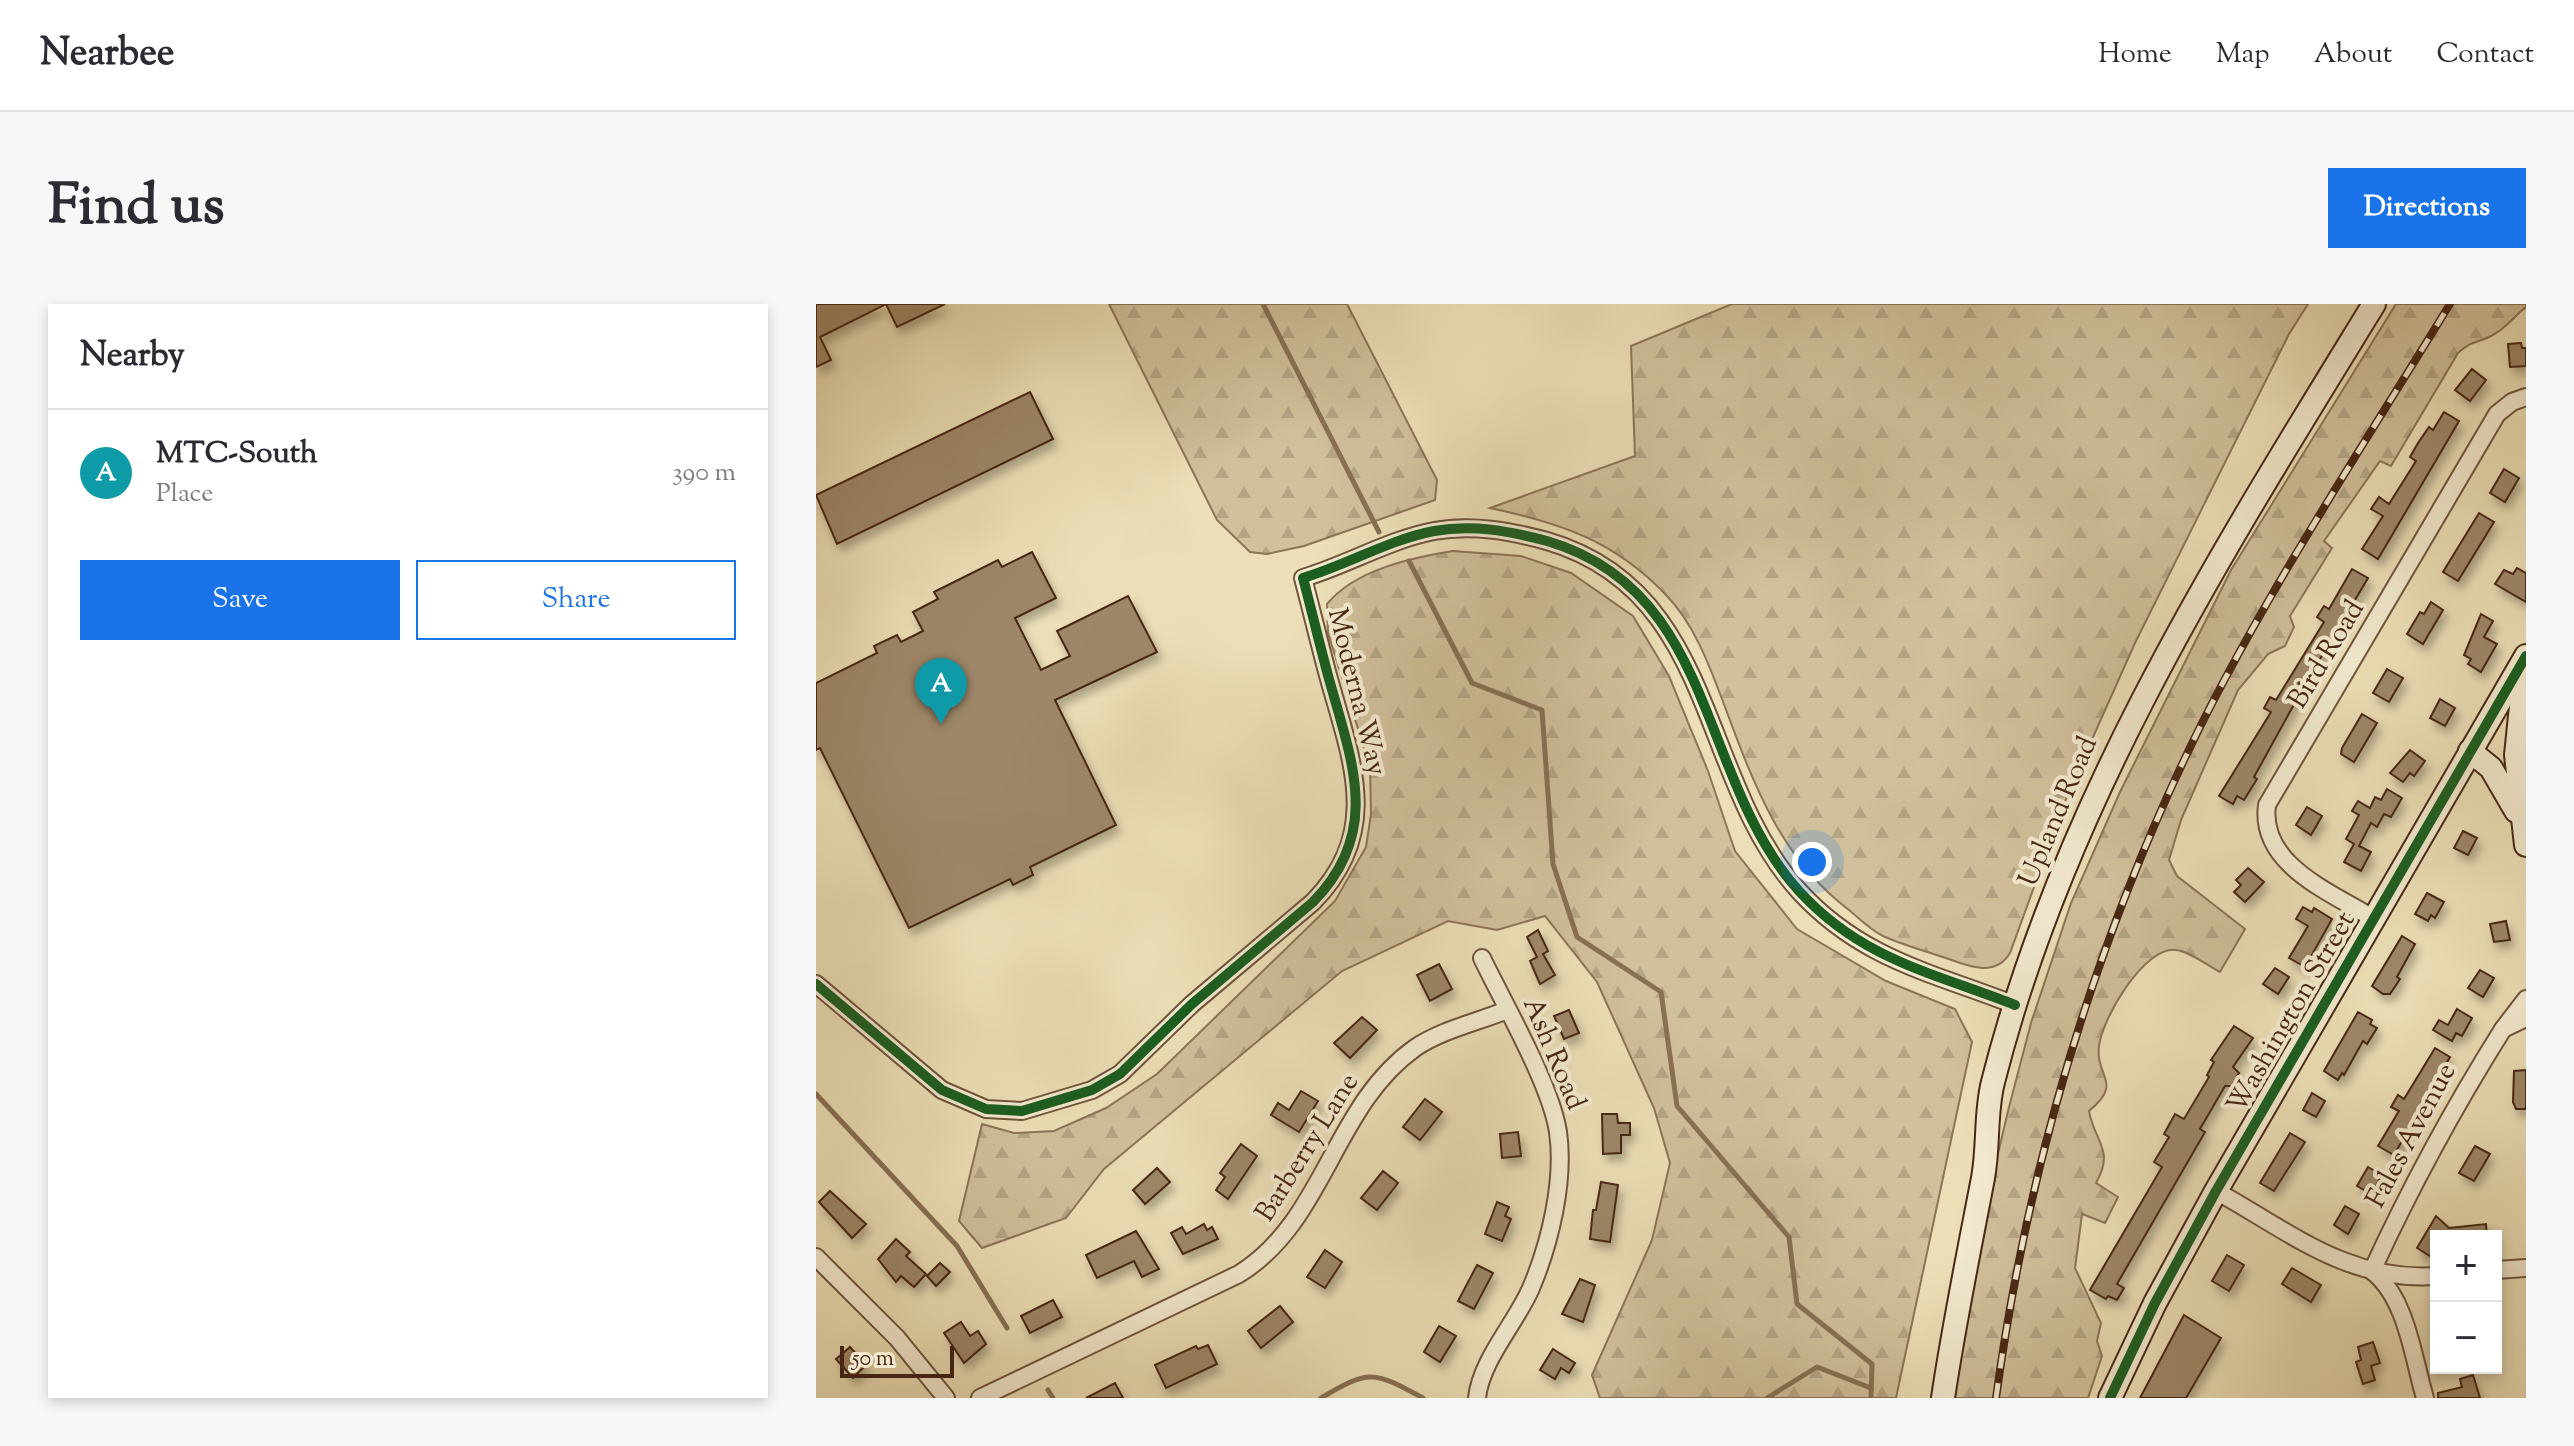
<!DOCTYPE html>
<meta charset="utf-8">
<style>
:root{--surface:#fff;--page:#f7f7f7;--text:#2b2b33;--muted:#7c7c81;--line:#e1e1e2;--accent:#1a73e8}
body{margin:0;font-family:"Sorts Mill Goudy",serif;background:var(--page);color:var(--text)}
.controls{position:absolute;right:24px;bottom:24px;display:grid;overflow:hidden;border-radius:0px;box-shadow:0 4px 12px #0003}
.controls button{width:72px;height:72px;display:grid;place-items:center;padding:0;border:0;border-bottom:2px solid var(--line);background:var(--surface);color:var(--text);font:40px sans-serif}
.scale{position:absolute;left:24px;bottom:20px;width:114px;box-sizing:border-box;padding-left:8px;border:4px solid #472713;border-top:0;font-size:22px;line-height:28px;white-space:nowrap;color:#472713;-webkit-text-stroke:6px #f3ead0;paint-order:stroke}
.you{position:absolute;left:996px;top:558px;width:28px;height:28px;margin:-20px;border:6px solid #fff;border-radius:50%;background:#1a73e8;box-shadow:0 0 0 12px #1a73e833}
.badge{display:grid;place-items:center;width:52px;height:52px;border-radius:50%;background:var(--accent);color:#fff;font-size:26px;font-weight:700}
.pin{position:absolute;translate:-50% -66px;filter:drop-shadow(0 2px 4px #0008)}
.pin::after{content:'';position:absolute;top:42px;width:28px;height:24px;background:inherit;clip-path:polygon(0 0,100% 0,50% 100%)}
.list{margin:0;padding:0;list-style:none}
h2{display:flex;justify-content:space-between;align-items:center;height:104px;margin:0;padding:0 32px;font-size:34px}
h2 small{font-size:26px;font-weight:400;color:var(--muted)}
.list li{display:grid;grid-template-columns:52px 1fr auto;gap:24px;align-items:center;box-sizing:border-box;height:128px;padding:0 32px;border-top:2px solid var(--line)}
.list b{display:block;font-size:30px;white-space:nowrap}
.list p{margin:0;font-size:26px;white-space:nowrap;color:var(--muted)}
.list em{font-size:26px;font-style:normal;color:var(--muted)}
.actions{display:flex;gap:16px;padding:24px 32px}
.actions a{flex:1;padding:18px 0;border:2px solid var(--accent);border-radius:0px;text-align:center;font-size:28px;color:var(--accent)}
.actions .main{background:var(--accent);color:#fff}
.map{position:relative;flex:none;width:1710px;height:1094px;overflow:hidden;border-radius:0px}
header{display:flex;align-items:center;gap:48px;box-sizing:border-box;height:112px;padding:0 40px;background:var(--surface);border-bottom:2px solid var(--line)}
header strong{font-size:38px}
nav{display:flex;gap:44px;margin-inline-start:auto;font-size:28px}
.intro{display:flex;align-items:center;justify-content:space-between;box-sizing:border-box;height:192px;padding:0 48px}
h1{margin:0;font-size:56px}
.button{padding:20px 36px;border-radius:0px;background:var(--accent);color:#fff;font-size:28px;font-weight:700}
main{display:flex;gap:48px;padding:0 48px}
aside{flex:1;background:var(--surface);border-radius:0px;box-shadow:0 4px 12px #0003}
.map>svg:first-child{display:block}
</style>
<header>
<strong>Nearbee</strong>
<nav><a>Home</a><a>Map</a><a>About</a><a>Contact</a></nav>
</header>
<div class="intro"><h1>Find us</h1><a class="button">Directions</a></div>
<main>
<aside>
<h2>Nearby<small></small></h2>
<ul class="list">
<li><span class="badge" style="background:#0f9aa8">A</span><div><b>MTC-South</b><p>Place</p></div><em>390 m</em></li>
</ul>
<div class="actions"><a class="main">Save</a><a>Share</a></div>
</aside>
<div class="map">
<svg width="1710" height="1094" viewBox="0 0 1710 1094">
<defs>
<pattern id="forest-firs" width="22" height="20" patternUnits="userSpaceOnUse" patternTransform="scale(2)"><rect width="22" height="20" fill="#d0c09b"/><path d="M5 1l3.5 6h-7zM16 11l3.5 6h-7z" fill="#b4a585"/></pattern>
<filter id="shadow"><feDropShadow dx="4" dy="7" stdDeviation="4" flood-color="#0004"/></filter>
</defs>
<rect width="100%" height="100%" fill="#ecdfb7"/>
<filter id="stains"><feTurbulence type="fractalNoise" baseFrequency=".0025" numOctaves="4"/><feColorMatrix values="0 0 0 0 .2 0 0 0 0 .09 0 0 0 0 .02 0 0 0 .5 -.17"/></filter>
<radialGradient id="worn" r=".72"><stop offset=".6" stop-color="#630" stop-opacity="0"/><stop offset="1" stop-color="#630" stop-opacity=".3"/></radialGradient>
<g fill="url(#forest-firs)" stroke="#8c7457" stroke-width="2">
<polygon points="293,0 531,0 621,176 619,196 488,242 451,250 434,248 401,216"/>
<path d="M 916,0 L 1492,0 L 1473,30 L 1319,339 L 1253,487 L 1194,649 C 1179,674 1152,662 1130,654 C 1109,647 1087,641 1067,632 C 1055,626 1044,615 1033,606 C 965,555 938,481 909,403 C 895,366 879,320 850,291 C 799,237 745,219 674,204 L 819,152 L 815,42 Z"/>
<path d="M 1580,0 L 1710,0 L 1710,3 C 1698,12 1690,25 1675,32 C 1661,39 1655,37 1642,49 L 1575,162 L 1564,157 L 1508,237 L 1516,244 L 1474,312 L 1478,323 L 1469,342 L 1452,350 L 1422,386 L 1365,516 L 1353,556 L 1361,572 L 1429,625 L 1404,668 C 1392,662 1373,647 1360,646 C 1328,642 1286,715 1283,742 C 1279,773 1308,778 1273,807 C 1279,840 1299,845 1280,879 L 1302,893 L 1289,919 L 1266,910 L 1259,964 L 1285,1019 L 1281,1037 L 1286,1052 L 1272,1094 L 1138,1094 L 1159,948 L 1192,807 L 1215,719 L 1255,599 L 1304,488 L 1415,266 Z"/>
<path d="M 637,247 L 705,252 L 755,269 L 817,312 L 853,372 L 892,467 L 919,547 L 981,625 L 1070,677 L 1139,705 L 1156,738 L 1080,1094 L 784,1094 L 776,1071 L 836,936 L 854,859 L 838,804 L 781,678 L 729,612 L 681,626 L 632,617 L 526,667 L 288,865 L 250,914 L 166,944 L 143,917 L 166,820 L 198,829 L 238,827 L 290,804 L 341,770 L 519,597 L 550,543 L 555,510 L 554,463 L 512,329 L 511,300 C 539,266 594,254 637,247 Z"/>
</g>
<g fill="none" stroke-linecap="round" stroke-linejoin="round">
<g stroke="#887054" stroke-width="5">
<polyline points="447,0 563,228"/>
<polyline points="593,257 656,379 726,406 737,560 761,633 845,688 861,802 973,933 981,1000 1056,1060 1055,1094"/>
<polyline points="0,790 141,942 191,1024"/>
<polyline points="232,1086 237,1094"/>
<path d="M 505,1094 C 554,1065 557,1067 607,1094"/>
<polyline points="951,1094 1001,1063 1055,1084"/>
</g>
</g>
<g fill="#9d8768" stroke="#472713" stroke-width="2" filter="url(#shadow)">
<polygon points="0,0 129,0 81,23 70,0 4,33 15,56 0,63"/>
<polygon points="1705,39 1706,44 1710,44 1710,62 1694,63 1692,40"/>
<polygon points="1656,65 1670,76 1654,97 1639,86"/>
<polygon points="214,88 237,135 21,240 0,191"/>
<polygon points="1628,108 1643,117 1562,255 1546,245 1567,212 1555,205 1563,193 1573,200 1600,157 1594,153 1602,139 1613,123 1617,126"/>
<polygon points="1688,165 1703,174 1689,198 1674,189"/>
<polygon points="1663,209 1678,218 1642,277 1627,268"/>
<polygon points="216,248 240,294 199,314 225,366 254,352 241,327 312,292 341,348 239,396 300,521 214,563 217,571 197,581 194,575 93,624 4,444 0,446 0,379 61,349 58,342 81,331 85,338 107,327 97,308 122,295 118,288 182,256 186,263"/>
<polygon points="1701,264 1710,269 1710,298 1679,280 1688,266 1697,270"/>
<polygon points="1536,265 1552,274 1492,375 1438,473 1441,475 1428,496 1421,492 1417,500 1403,492 1455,408 1448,404 1454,393 1460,396 1508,318 1501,313 1508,302 1513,305"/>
<polygon points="1615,298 1627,306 1607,340 1591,330 1604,308 1608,310"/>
<polygon points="1665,310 1677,317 1668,333 1681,340 1665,368 1652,360 1655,355 1648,351"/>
<polygon points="1571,365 1587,374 1573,398 1557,389"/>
<polygon points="1624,395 1639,404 1629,422 1614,414"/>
<polygon points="1546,410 1561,419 1538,458 1525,450 1526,444"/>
<polygon points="1594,446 1609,457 1598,472 1594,469 1587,478 1574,469"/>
<polygon points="1571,485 1586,494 1575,513 1568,510 1561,523 1555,519 1543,542 1555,548 1545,567 1528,558 1538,540 1530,535 1543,511 1536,507 1542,497 1554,504 1559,493 1565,496"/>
<polygon points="1491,503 1506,512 1495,531 1480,521"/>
<polygon points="1647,527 1661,534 1652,551 1638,544"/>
<polygon points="1432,564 1448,578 1429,598 1418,588 1425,581 1420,576"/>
<polygon points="1611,589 1628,598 1619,614 1615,611 1612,617 1599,610"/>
<polygon points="1487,603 1496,608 1498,604 1516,615 1489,663 1473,654 1492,622 1480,615"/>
<polygon points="1690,617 1694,636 1678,638 1674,620"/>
<polygon points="722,626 732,647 727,650 739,671 724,680 714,657 721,653 711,633"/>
<polygon points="1586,632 1599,640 1581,673 1584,675 1574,690 1567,690 1556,682"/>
<polygon points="623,660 636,685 614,697 601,671"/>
<polygon points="1459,664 1473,673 1462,690 1447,680"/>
<polygon points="1664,666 1678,674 1667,693 1652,684"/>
<polygon points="1641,705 1656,714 1646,732 1640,729 1636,737 1617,726 1623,716 1632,721"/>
<polygon points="753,706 763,729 748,735 738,712"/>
<polygon points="1542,708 1556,716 1554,720 1561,724 1551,740 1547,737 1528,771 1526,769 1522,776 1508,767"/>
<polygon points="546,713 561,726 534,754 518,739"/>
<polygon points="1418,722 1437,734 1417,763 1423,769 1415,782 1409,782 1384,825 1389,828 1301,980 1308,984 1301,996 1292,992 1290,995 1274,986 1346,863 1338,858 1353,833 1348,830 1359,810 1368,815 1393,773 1391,771 1398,758 1395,756"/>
<polygon points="1619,744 1634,753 1578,851 1562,842 1583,807 1575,803 1582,791 1588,795"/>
<polygon points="1710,766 1710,805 1700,805 1697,798 1698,767"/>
<polygon points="485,787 502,797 483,828 455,811 462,799 473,806"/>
<polygon points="1496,789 1509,797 1500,813 1487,806"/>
<polygon points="609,795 626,808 604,836 587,823"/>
<polygon points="786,810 801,810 802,819 814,819 814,831 805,831 805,849 787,850"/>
<polygon points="702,828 705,852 686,854 684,830"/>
<polygon points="1474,829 1489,838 1458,887 1444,879"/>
<polygon points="425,840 441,852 412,895 400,886 409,873 404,869"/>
<polygon points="1659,842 1674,850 1658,877 1643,869"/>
<polygon points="1552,863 1566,871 1555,890 1541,882"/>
<polygon points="341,864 354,878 329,900 317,886"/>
<polygon points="567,867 582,879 561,906 545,894"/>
<polygon points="785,878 802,881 794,938 774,935 777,906 780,906"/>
<polygon points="14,887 50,920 36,934 3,898"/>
<polygon points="681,898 693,903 689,912 695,915 686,937 669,930"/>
<polygon points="1529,902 1543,910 1532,930 1518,921"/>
<polygon points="1620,912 1633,924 1670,920 1671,932 1620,932 1620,942 1614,952 1601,944"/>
<polygon points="388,920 391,926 396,923 402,935 367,950 355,929 366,923 370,930"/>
<polygon points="320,927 343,965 326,973 318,957 281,974 270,951"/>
<polygon points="80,935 94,948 90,952 110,970 98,983 85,972 80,978 62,955"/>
<polygon points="509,946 526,958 509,984 491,973"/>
<polygon points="1411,951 1428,961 1413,987 1396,977"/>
<polygon points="124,959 134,968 120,982 111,972"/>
<polygon points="661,961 677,969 658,1005 642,997"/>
<polygon points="1476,964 1505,981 1495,998 1466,980"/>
<polygon points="764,975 779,981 767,1018 746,1010"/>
<polygon points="237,996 246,1013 214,1029 205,1012"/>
<polygon points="464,1002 477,1018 445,1044 432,1027"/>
<polygon points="1368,1011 1405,1034 1370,1094 1324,1094"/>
<polygon points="145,1018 154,1032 162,1027 170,1040 148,1059 128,1029"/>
<polygon points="623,1022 640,1032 624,1058 608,1048"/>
<polygon points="1557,1038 1564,1059 1555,1062 1559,1076 1547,1080 1540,1058 1545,1056 1542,1043"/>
<polygon points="392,1041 401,1060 350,1084 339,1061 380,1042 382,1045"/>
<polygon points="34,1043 50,1061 37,1074 20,1055"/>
<polygon points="737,1045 759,1059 753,1069 745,1064 739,1075 724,1066"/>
<polygon points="1657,1071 1664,1094 1622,1094 1622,1089 1646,1083 1644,1075"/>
<polygon points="299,1079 307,1094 270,1094"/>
</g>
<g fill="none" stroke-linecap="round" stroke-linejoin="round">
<defs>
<g id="street">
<path d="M 1558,615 C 1515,588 1443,561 1451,501 L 1681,110 L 1696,98 L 1710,93"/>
<path d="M 0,680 L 126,786 L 170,805 L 206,807 L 276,786 L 304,770 L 376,700 L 497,598 C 566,528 536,458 513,375 C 504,342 496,308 487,274 C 531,261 572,236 618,227 C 656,220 694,227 731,237 C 902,287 881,474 983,587 C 1046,656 1118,669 1199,701"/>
<polyline points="1710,695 1687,725 1710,714"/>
<path d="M 1400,887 C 1474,928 1532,978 1620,972"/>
<polyline points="0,953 81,1034 130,1094"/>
<polyline points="1680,966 1710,964"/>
<path d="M 164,1094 L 423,970 C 509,917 517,802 599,744 C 625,726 662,718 691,706"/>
<path d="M 661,1094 C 665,1056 700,1019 715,984 C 734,939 749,877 742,828 C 735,781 688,700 666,654"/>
<path d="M 1609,1094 C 1597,1054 1591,994 1556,967 C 1594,884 1638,803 1687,725"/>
</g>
<g id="secondary">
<polyline points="1709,363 1700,451 1710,541"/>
<polyline points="1654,447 1675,464 1700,507"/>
<path d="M 1127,1094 C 1138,1020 1153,947 1167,874 C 1173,842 1169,809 1177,778 C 1248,496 1407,246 1558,0"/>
<polyline points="1294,1094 1339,999 1400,887 1710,352"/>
</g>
</defs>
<use href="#street" stroke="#70553c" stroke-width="20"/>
<use href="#secondary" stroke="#472713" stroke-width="26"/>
<use href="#street" stroke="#f3ead0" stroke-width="16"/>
<use href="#secondary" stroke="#f3ead0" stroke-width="22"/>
<defs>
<path id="rail" d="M 1180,1094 C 1212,859 1280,633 1385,421 C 1458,276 1549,139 1634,0"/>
</defs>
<use href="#rail" stroke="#472713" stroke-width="8"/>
<use href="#rail" stroke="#f3ead0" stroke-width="5" stroke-dasharray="15" stroke-linecap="butt"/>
<defs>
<g id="cycleway">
<path d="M 0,680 L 126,786 L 170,805 L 206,807 L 276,786 L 304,770 L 376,700 L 497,598 C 566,528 536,458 513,375 C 504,342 496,308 487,274 C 531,261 572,236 618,227 C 656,220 694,227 731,237 C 902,287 881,474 983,587 C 1046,656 1118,669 1199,701"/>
<polyline points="1294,1094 1339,999 1400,887 1710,352"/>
</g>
</defs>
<use href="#cycleway" stroke="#f3ead0" stroke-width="15"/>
<use href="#cycleway" stroke="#1b5e20" stroke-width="10"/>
</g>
<g text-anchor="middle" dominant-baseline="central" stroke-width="8" stroke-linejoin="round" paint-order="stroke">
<g font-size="28" fill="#472713" stroke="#f3ead0">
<text transform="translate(1511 351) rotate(-59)">Bird Road</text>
<text transform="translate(540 388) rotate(76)">Moderna Way</text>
<text transform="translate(1243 508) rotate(-67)">Upland Road</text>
<text transform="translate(1476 709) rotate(-60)">Washington Street</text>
<text transform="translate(737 750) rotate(67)">Ash Road</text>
<text transform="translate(1596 832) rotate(-62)">Fales Avenue</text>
<text transform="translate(492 844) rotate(-58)">Barberry Lane</text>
</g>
</g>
<rect width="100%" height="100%" filter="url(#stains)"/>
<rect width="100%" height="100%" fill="url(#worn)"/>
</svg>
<div class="controls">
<button>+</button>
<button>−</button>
</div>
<div class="scale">50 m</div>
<div class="you"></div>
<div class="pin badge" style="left:125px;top:420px;background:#0f9aa8">A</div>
</div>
</main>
